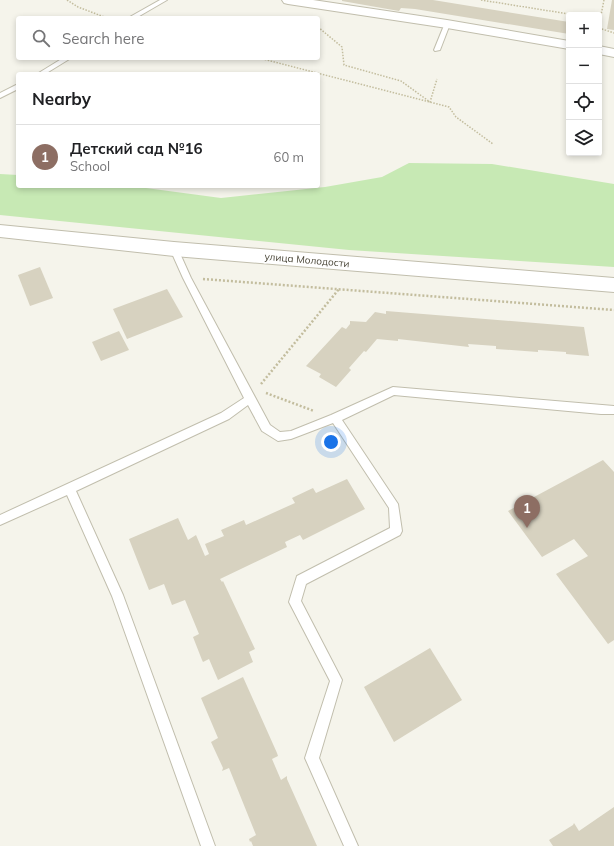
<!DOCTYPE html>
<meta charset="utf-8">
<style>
:root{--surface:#fff;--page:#f6f6f6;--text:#202124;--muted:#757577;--line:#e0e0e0;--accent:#1a73e8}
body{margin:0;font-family:Mulish,sans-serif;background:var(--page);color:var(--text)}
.controls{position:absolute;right:12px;top:12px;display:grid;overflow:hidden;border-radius:4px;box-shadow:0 2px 6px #0003}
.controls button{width:36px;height:36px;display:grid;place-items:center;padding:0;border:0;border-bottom:1px solid var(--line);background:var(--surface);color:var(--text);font:20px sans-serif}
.you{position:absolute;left:331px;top:442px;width:14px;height:14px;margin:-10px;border:3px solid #fff;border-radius:50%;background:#1a73e8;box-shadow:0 0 0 6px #1a73e833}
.badge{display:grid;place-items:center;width:26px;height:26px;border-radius:50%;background:var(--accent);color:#fff;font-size:13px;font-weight:700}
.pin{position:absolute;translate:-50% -33px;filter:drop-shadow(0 1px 2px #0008)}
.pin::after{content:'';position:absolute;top:21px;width:14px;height:12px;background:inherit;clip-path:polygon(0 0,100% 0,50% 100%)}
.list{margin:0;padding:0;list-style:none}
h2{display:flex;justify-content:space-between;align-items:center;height:52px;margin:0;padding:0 16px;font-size:17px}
h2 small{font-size:13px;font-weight:400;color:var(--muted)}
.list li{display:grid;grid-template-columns:26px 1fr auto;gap:12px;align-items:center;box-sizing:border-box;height:64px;padding:0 16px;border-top:1px solid var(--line)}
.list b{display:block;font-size:15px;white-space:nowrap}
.list p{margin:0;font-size:13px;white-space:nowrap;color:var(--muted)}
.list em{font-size:13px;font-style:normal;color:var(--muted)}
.icon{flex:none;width:22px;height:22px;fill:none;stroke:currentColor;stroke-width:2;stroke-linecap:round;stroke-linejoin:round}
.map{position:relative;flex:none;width:614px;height:846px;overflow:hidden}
.search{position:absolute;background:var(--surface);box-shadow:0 2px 6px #0003;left:16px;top:16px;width:304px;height:44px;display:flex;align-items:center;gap:10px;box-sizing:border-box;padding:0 14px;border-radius:4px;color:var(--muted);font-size:15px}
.panel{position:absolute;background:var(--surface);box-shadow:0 2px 6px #0003;left:16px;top:72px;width:304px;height:116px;border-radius:4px}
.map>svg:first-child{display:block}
</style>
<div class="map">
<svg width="614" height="846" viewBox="0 0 614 846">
<rect width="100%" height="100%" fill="#f5f4eb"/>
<polygon fill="#c7e9b4" points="409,163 492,164 614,184 614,267 349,250 0,215 0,174 18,175 18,186 131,186 221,198 325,187 382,177"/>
<g fill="#d7d2c0">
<polygon points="342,0 433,0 569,22 569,34 415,9 401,8 399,11 342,1"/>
<polygon points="612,0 614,0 614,30 607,29"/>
<polygon points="40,267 53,298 30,306 18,275"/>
<polygon points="167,289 183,317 127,339 113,309"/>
<polygon points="386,311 584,327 589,356 566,354 566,352 538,350 538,352 496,349 496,346 468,344 469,347 398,339 398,341 377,339 366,352 364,351 349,368 351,370 336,387 319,377 321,374 306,366 342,327 346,329 350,324 350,321 366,322 375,312 386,314"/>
<polygon points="119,331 129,350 101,361 92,342"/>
<polygon points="603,460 614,472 614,640 608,644 556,574 588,556 574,539 542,557 508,511"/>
<polygon points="347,479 365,509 303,540 300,535 285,542 287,547 220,579 222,582 223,581 255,649 249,652 253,662 218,680 209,659 203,662 202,660 193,637 199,634 185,600 172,605 164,584 149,590 129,539 178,518 188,540 196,535 205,556 209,554 205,544 224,536 221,530 244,520 246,525 295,503 292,498 294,497 313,488 316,493"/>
<polygon points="430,648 462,700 394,742 364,687"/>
<polygon points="243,677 277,753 278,756 272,759 281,780 287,776 287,779 317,846 253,846 251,841 250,842 249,839 256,835 229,768 222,771 223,768 211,742 218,738 201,698"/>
<polygon points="614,807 614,846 553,846 549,840 573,825 574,823 579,831"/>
</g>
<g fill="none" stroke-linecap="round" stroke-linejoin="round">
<defs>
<g id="service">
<polygon points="160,0 167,0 136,18 128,18"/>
<polygon points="445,23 450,24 440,50 435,51 434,50"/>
<polygon points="63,58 71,58 45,74 37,74"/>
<polygon points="18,84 18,89 0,98 0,93"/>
<polygon points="174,246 178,249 191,278 270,425 280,432 291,431 331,415 393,387 614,406 614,414 601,414 394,395 342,420 398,504 402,531 400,535 306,584 301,601 342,680 319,758 358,846 344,846 305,758 330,681 289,602 297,576 390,528 389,508 333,423 291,439 278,441 262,431 248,405 229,419 76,491 123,595 215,846 201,846 112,596 67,495 0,525 0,515 221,413 244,398 183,278 170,249"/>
</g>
<g id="minor">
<polygon points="282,0 313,0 447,20 569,41 569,49 447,28 288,4 284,3"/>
<polygon points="599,46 614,49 614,57 599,54"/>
</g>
<polygon id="tertiary" points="0,225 174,242 614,278 614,292 174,256 0,237"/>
</defs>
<use href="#service" stroke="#c1bead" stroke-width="2"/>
<use href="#minor" stroke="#c1bead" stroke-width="2"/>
<use href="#tertiary" stroke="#c1bead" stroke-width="2"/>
<g stroke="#c3bd9e" stroke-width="1.5" stroke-dasharray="1.5 1.5" stroke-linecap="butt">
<polyline points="67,0 78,7 107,18"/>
<polyline points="481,0 575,15"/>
<polyline points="599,25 604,0"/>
<polyline points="318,27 342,47 344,65 401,81 430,102 437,79"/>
<polyline points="599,28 614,33"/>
<polyline points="259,58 449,107 456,117 493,144"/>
</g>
<g stroke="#c3bd9e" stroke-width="2.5" stroke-dasharray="2 2" stroke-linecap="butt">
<polyline points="203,279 614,310"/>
<polyline points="261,384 339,289"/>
<polyline points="266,393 314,411"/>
</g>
<use href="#service" fill="#fff" fill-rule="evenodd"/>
<use href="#minor" fill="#fff" fill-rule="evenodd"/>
<use href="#tertiary" fill="#fff" fill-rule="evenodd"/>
</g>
<g text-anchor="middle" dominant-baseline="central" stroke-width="3" stroke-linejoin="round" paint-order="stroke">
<g font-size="10" fill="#4a4638" stroke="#fff">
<text transform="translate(307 260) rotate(5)">улица Молодости</text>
</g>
</g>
</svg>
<div class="controls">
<button>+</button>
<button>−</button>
<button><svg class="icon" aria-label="locate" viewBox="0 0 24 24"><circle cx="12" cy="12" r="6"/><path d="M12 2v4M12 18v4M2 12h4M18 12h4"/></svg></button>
<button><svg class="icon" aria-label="layers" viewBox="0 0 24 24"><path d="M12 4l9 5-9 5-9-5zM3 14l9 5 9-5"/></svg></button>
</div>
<div class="you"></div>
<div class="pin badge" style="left:527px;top:528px;background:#8d6e63">1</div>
<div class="search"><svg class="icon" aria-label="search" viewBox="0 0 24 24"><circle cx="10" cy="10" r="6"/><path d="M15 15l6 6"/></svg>Search here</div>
<section class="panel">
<h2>Nearby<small></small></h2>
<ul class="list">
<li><span class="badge" style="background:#8d6e63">1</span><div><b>Детский сад №16</b><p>School</p></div><em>60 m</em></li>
</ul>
</section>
</div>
